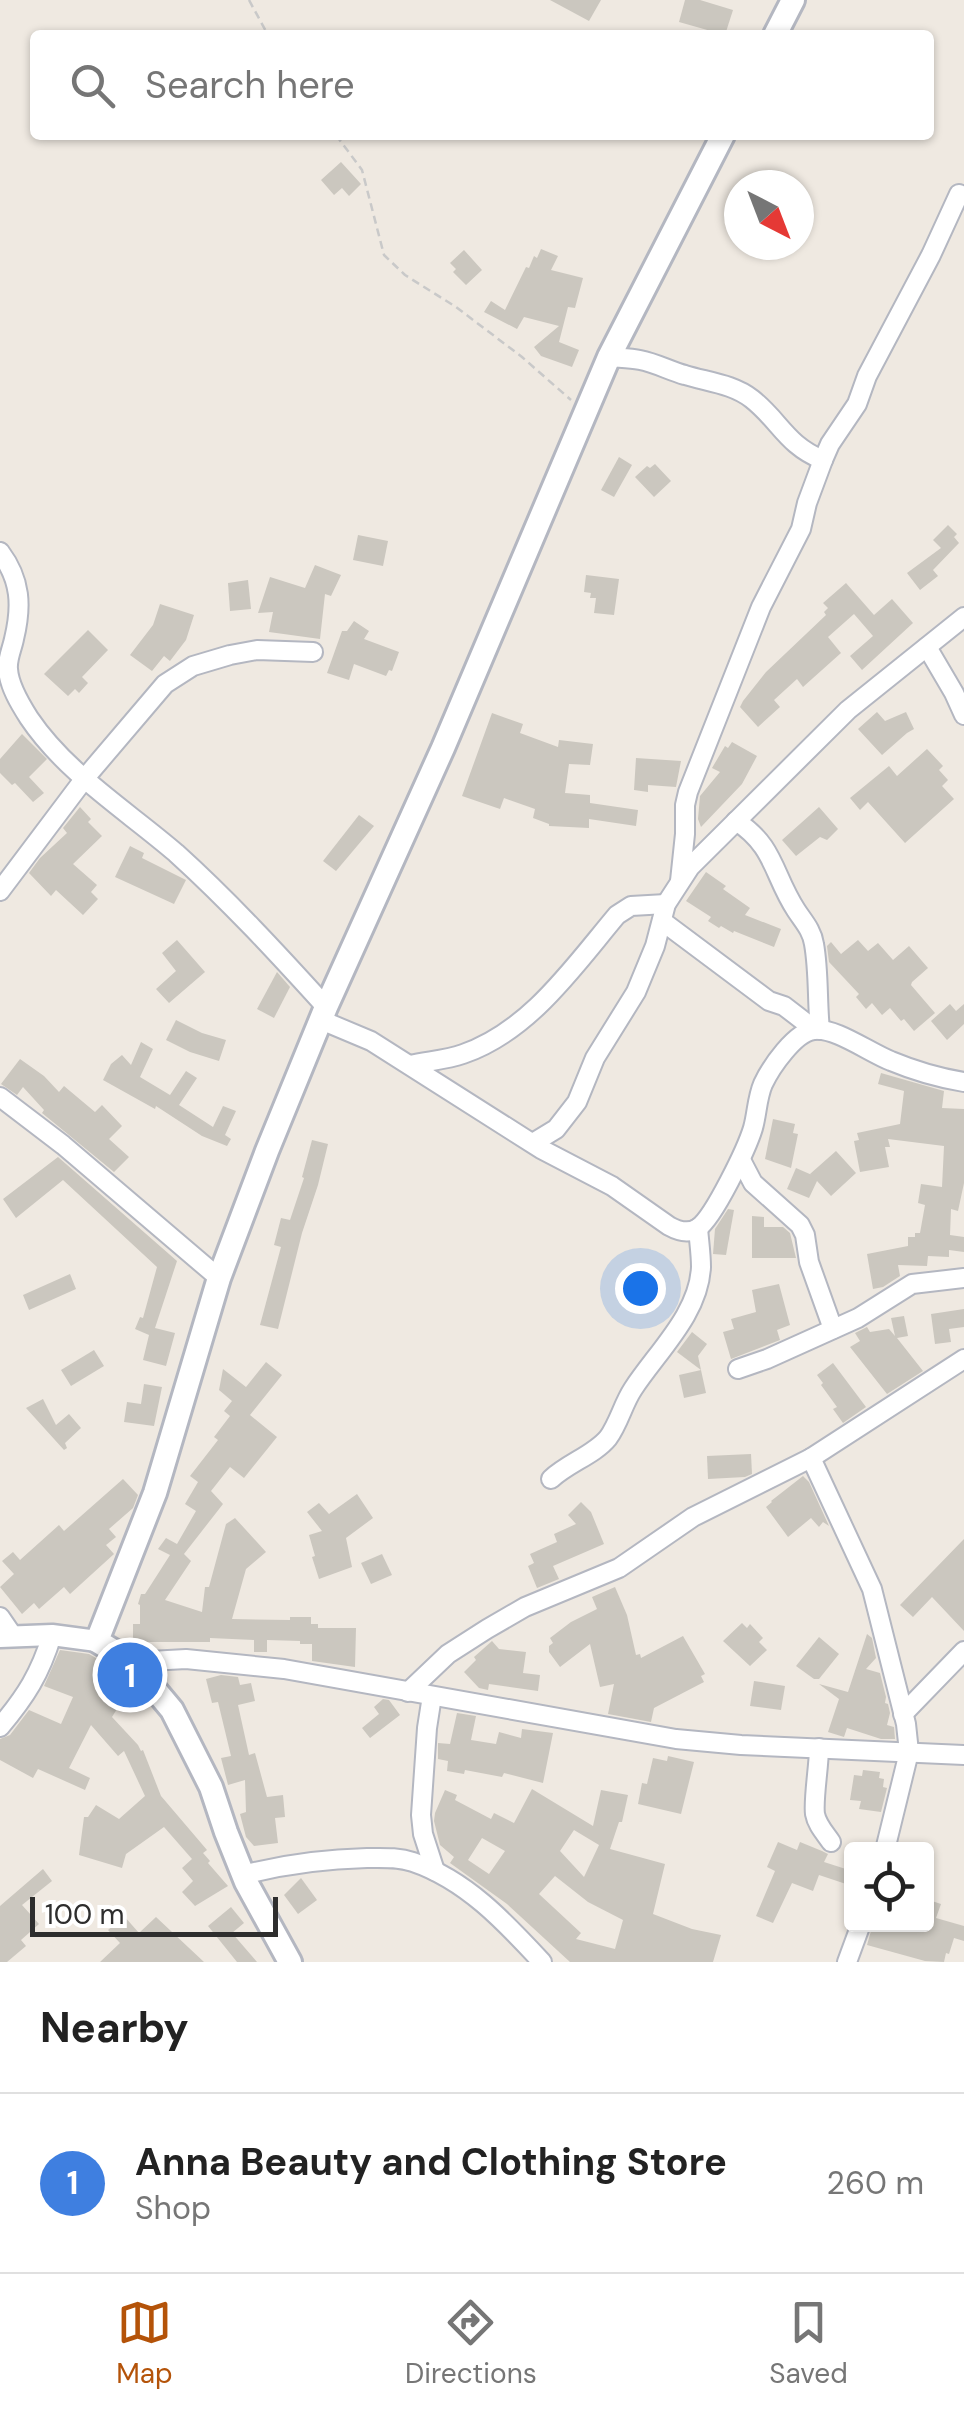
<!DOCTYPE html>
<style>
:root{--surface:#fff;--page:#f6f6f6;--text:#222;--muted:#767676;--line:#e0e0e0;--accent:#b45309}
body{margin:0;font-family:"DM Sans",sans-serif;background:var(--page);color:var(--text)}
.controls{position:absolute;right:30px;bottom:30px;display:grid;overflow:hidden;border-radius:10px;box-shadow:0 2px 8px #0004}
.controls button{width:90px;height:90px;display:grid;place-items:center;padding:0;border:0;border-bottom:2px solid var(--line);background:var(--surface);color:var(--text);font:50px sans-serif}
.compass{position:absolute;left:724px;top:170px;width:90px;height:90px;border-radius:50%;background:var(--surface);box-shadow:0 2px 8px #0004;rotate:138deg}
.scale{position:absolute;left:30px;bottom:25px;width:248px;box-sizing:border-box;padding-left:10px;border:5px solid #2e2e2e;border-top:0;font-size:28px;line-height:35px;white-space:nowrap;color:#2e2e2e;-webkit-text-stroke:8px #fff;paint-order:stroke}
.you{position:absolute;left:640px;top:1288px;width:35px;height:35px;margin:-25px;border:8px solid #fff;border-radius:50%;background:#1a73e8;box-shadow:0 0 0 15px #1a73e833}
.badge{display:grid;place-items:center;width:65px;height:65px;border-radius:50%;background:var(--accent);color:#fff;font-size:32px;font-weight:700}
.pin{position:absolute;translate:-50% -50%;border:5px solid #fff;box-shadow:0 2px 10px #0006}
.list{margin:0;padding:0;list-style:none}
h2{display:flex;justify-content:space-between;align-items:center;height:130px;margin:0;padding:0 40px;font-size:42px}
h2 small{font-size:32px;font-weight:400;color:var(--muted)}
.list li{display:grid;grid-template-columns:65px 1fr auto;gap:30px;align-items:center;box-sizing:border-box;height:180px;padding:0 40px;border-top:2px solid var(--line)}
.list b{display:block;font-size:38px;white-space:nowrap}
.list p{margin:0;font-size:32px;white-space:nowrap;color:var(--muted)}
.list em{font-size:32px;font-style:normal;color:var(--muted)}
.icon{flex:none;width:55px;height:55px;fill:none;stroke:currentColor;stroke-width:2;stroke-linecap:round;stroke-linejoin:round}
.map{position:relative;flex:none;width:964px;height:1962px;overflow:hidden}
.search{position:absolute;background:var(--surface);box-shadow:0 2px 8px #0004;left:30px;right:30px;top:30px;height:110px;display:flex;align-items:center;gap:25px;box-sizing:border-box;padding:0 35px;border-radius:10px;color:var(--muted);font-size:38px}
.sheet{height:310px;background:var(--surface)}
nav{display:flex;justify-content:space-around;align-items:center;box-sizing:border-box;height:140px;border-top:2px solid var(--line);background:var(--surface);font-size:28px;color:var(--muted)}
nav a{display:grid;justify-items:center;gap:5px}
nav .on{color:var(--accent)}
.map>svg:first-child{display:block}
</style>
<div class="map">
<svg width="964" height="1962" viewBox="0 0 964 1962">
<rect width="100%" height="100%" fill="#efe9e1"/>
<g fill="#cbc7bf" fill-rule="evenodd">
<polygon points="550,0 601,0 589,21"/>
<polygon points="685,0 700,0 733,10 725,35 679,22"/>
<polygon points="341,162 361,184 349,196 342,188 334,195 321,180"/>
<polygon points="541,249 558,256 551,270 583,278 575,308 568,307 559,342 579,350 572,367 541,356 534,347 559,326 524,317 517,329 484,312 491,301 505,310 526,267 529,268 534,256 537,258"/>
<polygon points="464,250 482,270 466,285 453,272 456,269 450,263"/>
<polygon points="619,457 632,465 614,497 601,490"/>
<polygon points="655,464 671,481 654,497 635,477 647,466 650,468"/>
<polygon points="948,525 957,534 952,539 954,537 959,543 933,570 938,576 920,590 907,573 941,548 933,540"/>
<polygon points="358,535 388,541 383,566 353,560"/>
<polygon points="315,565 341,575 331,596 325,594 320,639 269,632 273,612 258,613 270,577 305,588"/>
<polygon points="586,575 619,579 614,615 594,613 596,598 590,598 591,593 584,592"/>
<polygon points="248,580 251,609 230,611 228,583"/>
<polygon points="846,583 874,615 892,599 913,623 862,670 850,656 873,636 854,614 828,637 841,653 803,687 797,679 774,700 780,707 758,727 740,707 743,701 766,672 826,615 824,612 828,608 823,603"/>
<polygon points="160,604 194,615 186,640 170,661 164,656 152,671 130,655 153,625"/>
<polygon points="354,621 369,631 364,639 399,652 392,671 389,670 386,676 354,664 349,680 327,673 342,631 347,631"/>
<polygon points="88,630 108,650 82,677 88,683 79,693 75,689 68,696 44,674"/>
<polygon points="877,712 885,721 906,712 914,729 907,733 882,755 858,729"/>
<polygon points="492,713 523,724 520,733 558,747 559,740 593,744 590,765 569,764 565,793 590,795 590,803 638,810 636,826 589,819 589,828 549,826 549,824 533,818 535,809 504,798 500,809 462,796"/>
<polygon points="22,734 47,759 29,777 44,793 33,802 15,783 12,785 0,773 0,759"/>
<polygon points="732,742 757,756 742,784 701,827 698,819 700,796 720,772 712,768 725,746 728,748"/>
<polygon points="927,749 943,766 939,770 948,780 942,786 954,799 905,843 868,802 860,810 850,798 889,766 897,776"/>
<polygon points="636,758 681,761 676,787 648,785 648,792 634,790"/>
<polygon points="80,807 91,819 88,822 102,836 73,864 97,885 91,892 98,899 83,915 56,890 51,896 29,873 40,858 67,833 63,828"/>
<polygon points="819,807 838,829 827,840 820,837 796,856 782,840"/>
<polygon points="359,815 374,826 336,871 323,861"/>
<polygon points="130,846 144,853 142,858 186,880 174,904 115,877"/>
<polygon points="706,872 726,886 723,889 750,908 745,915 781,929 774,947 734,931 733,933 721,926 719,928 708,921 711,917 686,901"/>
<polygon points="177,940 205,972 169,1003 156,989 176,971 162,953"/>
<polygon points="858,940 868,951 878,943 893,960 909,946 928,968 912,982 911,985 935,1013 914,1031 904,1019 901,1021 890,1008 882,1015 872,1003 866,1009 856,997 859,994 829,962 827,946 831,942 841,954"/>
<polygon points="277,972 290,987 274,1018 257,1009"/>
<polygon points="950,1004 956,1011 964,1004 964,1024 947,1040 931,1021"/>
<polygon points="176,1020 202,1033 226,1040 219,1061 190,1052 166,1040"/>
<polygon points="141,1042 153,1049 140,1077 170,1095 186,1071 197,1078 179,1105 213,1127 223,1106 236,1111 225,1135 231,1139 227,1146 202,1136 156,1106 155,1109 103,1080 111,1064 122,1055 131,1065"/>
<polygon points="20,1059 44,1076 59,1092 64,1086 95,1112 102,1105 122,1126 109,1139 129,1157 114,1172 42,1113 44,1110 23,1087 17,1095 1,1084"/>
<polygon points="881,1073 944,1091 942,1108 964,1109 964,1183 958,1211 951,1209 950,1235 964,1237 964,1252 949,1250 949,1257 928,1256 927,1266 898,1265 900,1276 883,1287 873,1289 867,1254 908,1246 908,1237 915,1237 915,1233 920,1233 925,1205 918,1203 921,1184 942,1187 944,1146 888,1139 890,1147 885,1147 889,1167 860,1172 854,1141 859,1140 857,1133 900,1124 904,1091 878,1084"/>
<polygon points="773,1119 795,1124 793,1133 798,1134 791,1168 765,1159"/>
<polygon points="312,1140 328,1144 318,1185 302,1233 278,1329 260,1325 281,1247 274,1245 281,1218 290,1220 304,1178 302,1177"/>
<polygon points="836,1151 856,1173 831,1196 817,1181 809,1198 787,1189 796,1168 812,1175 810,1174"/>
<polygon points="58,1157 177,1261 155,1328 175,1333 166,1366 143,1360 149,1335 135,1329 140,1317 143,1318 157,1267 63,1180 16,1218 3,1199"/>
<polygon points="728,1209 734,1210 726,1255 713,1254 715,1229"/>
<polygon points="752,1216 764,1217 764,1227 783,1227 790,1233 796,1258 752,1258"/>
<polygon points="70,1274 76,1289 29,1310 23,1295"/>
<polygon points="779,1284 790,1325 777,1330 780,1340 731,1359 723,1332 734,1329 731,1319 756,1312 752,1290"/>
<polygon points="964,1309 964,1327 949,1329 951,1342 935,1344 931,1314"/>
<polygon points="904,1316 908,1336 897,1338 923,1371 887,1394 850,1347 860,1341 855,1333 867,1327 870,1332 889,1329 895,1336 891,1318"/>
<polygon points="692,1332 707,1344 698,1356 701,1370 677,1352"/>
<polygon points="94,1350 104,1366 71,1386 61,1370"/>
<polygon points="266,1362 282,1375 250,1415 277,1437 244,1478 230,1467 211,1491 223,1504 184,1554 191,1561 165,1600 202,1612 205,1587 209,1587 226,1524 235,1518 266,1552 246,1569 232,1619 290,1620 290,1617 311,1617 311,1624 318,1624 318,1628 356,1628 355,1667 312,1661 312,1644 300,1644 300,1641 267,1640 267,1652 254,1652 254,1640 210,1638 210,1642 133,1642 133,1624 140,1624 140,1605 138,1604 141,1594 145,1594 170,1555 158,1549 166,1538 177,1544 196,1511 185,1504 198,1482 190,1476 218,1440 214,1437 230,1416 224,1411 232,1401 219,1390 223,1369 246,1387"/>
<polygon points="833,1363 866,1407 843,1423 833,1409 837,1407 821,1385 823,1383 817,1375"/>
<polygon points="701,1370 706,1393 684,1398 679,1375"/>
<polygon points="144,1384 162,1387 154,1426 124,1422 127,1402 141,1404"/>
<polygon points="43,1399 56,1425 69,1414 81,1428 65,1443 67,1448 64,1450 26,1408"/>
<polygon points="751,1454 752,1474 745,1477 708,1479 707,1456"/>
<polygon points="803,1476 809,1482 829,1526 823,1522 819,1527 811,1518 788,1537 766,1507 772,1502 771,1501"/>
<polygon points="123,1479 138,1495 133,1508 109,1529 116,1537 106,1545 114,1554 70,1594 64,1587 39,1609 34,1603 22,1614 0,1587 14,1574 2,1561 13,1552 20,1560 59,1525 64,1531"/>
<polygon points="357,1494 373,1518 346,1538 352,1567 319,1579 312,1557 315,1556 309,1535 322,1531 307,1512 319,1503 329,1514"/>
<polygon points="581,1502 591,1512 604,1544 553,1566 559,1579 537,1588 528,1566 534,1563 530,1554 557,1542 554,1534 576,1524 568,1515"/>
<polygon points="964,1539 964,1631 932,1597 913,1617 900,1605"/>
<polygon points="382,1554 392,1575 371,1584 361,1563"/>
<polygon points="615,1587 627,1615 636,1655 640,1654 641,1658 683,1636 705,1674 701,1676 704,1682 654,1708 651,1722 608,1714 614,1684 600,1687 590,1644 560,1667 549,1652 549,1646 553,1643 550,1638 571,1622 597,1609 592,1597"/>
<polygon points="742,1623 747,1628 750,1624 763,1638 759,1642 767,1650 750,1666 723,1641"/>
<polygon points="867,1634 872,1638 876,1658 866,1669 880,1673 886,1697 885,1703 888,1704 890,1713 887,1725 894,1727 895,1739 881,1739 847,1728 844,1737 828,1732 839,1699 819,1684 848,1692"/>
<polygon points="819,1637 839,1654 819,1679 814,1679 796,1666"/>
<polygon points="492,1641 499,1649 526,1652 523,1673 540,1675 538,1691 489,1684 488,1690 479,1688 464,1672 476,1660 474,1657"/>
<polygon points="60,1650 89,1654 115,1669 122,1677 123,1675 143,1699 135,1706 125,1696 112,1717 138,1745 141,1751 143,1750 161,1796 207,1850 203,1853 210,1861 208,1863 228,1886 195,1906 182,1892 193,1881 182,1868 192,1859 164,1827 126,1854 122,1868 79,1855 84,1817 88,1817 96,1805 119,1819 145,1796 124,1751 118,1756 91,1725 69,1768 90,1778 85,1790 38,1769 33,1778 0,1760 0,1739 10,1735 29,1710 61,1724 73,1697 44,1686"/>
<polygon points="221,1675 238,1677 240,1685 251,1683 255,1701 238,1705 249,1755 255,1753 267,1797 283,1795 285,1817 275,1818 278,1843 254,1846 246,1837 240,1814 246,1812 245,1780 228,1785 221,1758 231,1756 218,1702 212,1703 206,1679"/>
<polygon points="754,1681 785,1686 781,1710 750,1706"/>
<polygon points="383,1699 389,1700 400,1715 370,1738 362,1728 379,1714 374,1707"/>
<polygon points="457,1713 476,1716 471,1740 496,1744 499,1732 521,1738 522,1729 553,1733 543,1783 504,1773 502,1777 465,1770 464,1774 447,1771 448,1761 438,1759 438,1743 450,1744"/>
<polygon points="668,1756 694,1762 681,1814 638,1804 642,1783 647,1784 653,1758 667,1761"/>
<polygon points="863,1770 880,1772 879,1778 884,1779 883,1787 887,1788 881,1812 859,1809 861,1801 850,1800 854,1775 862,1776"/>
<path d="M 532,1789 L 593,1826 L 601,1790 L 628,1795 L 622,1822 L 619,1822 L 610,1849 L 665,1864 L 653,1914 L 692,1929 L 721,1935 L 713,1962 L 570,1962 L 507,1904 L 450,1863 L 454,1857 L 440,1845 L 434,1821 L 435,1813 L 445,1790 L 457,1795 L 455,1800 L 491,1819 L 494,1813 L 514,1823 ZM 574,1830 L 599,1845 L 584,1877 L 560,1851 ZM 482,1838 L 505,1851 L 489,1874 L 468,1860 ZM 555,1876 L 588,1902 L 623,1920 L 615,1949 L 576,1939 L 581,1933 L 539,1894 Z"/>
<polygon points="778,1842 797,1850 800,1842 822,1851 828,1854 824,1862 852,1871 852,1886 819,1875 813,1891 792,1883 773,1923 756,1916 775,1871 767,1867"/>
<polygon points="43,1869 52,1881 22,1905 39,1924 21,1940 26,1946 7,1962 0,1962 0,1906"/>
<polygon points="301,1878 317,1900 298,1914 284,1895"/>
<polygon points="926,1899 941,1904 936,1918 964,1926 964,1941 954,1938 949,1954 946,1953 944,1962 925,1961 867,1945 873,1924 926,1924"/>
<polygon points="231,1907 244,1923 232,1933 257,1962 237,1962 208,1926"/>
<polygon points="124,1916 139,1933 156,1917 204,1962 100,1962 120,1943 108,1930"/>
</g>
<g fill="none" stroke-linecap="round" stroke-linejoin="round">
<defs>
<g id="minor">
<path d="M 609,357 C 619,358 630,358 640,360 C 656,363 670,371 685,375 C 708,382 733,384 752,399 C 780,421 786,445 823,460"/>
<path d="M 0,552 C 21,580 22,606 14,639 C 12,649 7,659 8,669 C 9,686 20,704 29,718 C 66,773 126,810 176,853 C 229,901 278,954 326,1007"/>
<polyline points="927,647 954,693 964,715"/>
<path d="M 736,821 C 775,846 773,875 796,910 C 803,921 812,930 814,944 C 819,972 817,1002 820,1030"/>
<polyline points="680,881 685,834 685,805 688,792 761,607 801,529 807,503 823,460 830,444 857,404 867,376 931,255 959,194"/>
<polyline points="0,891 85,778 165,684 193,666 230,655 257,650 313,652"/>
<polyline points="662,921 769,1001 784,1006 814,1029"/>
<path d="M 321,1020 L 371,1041 L 541,1149 L 612,1186 L 669,1226 C 678,1231 689,1234 698,1228 C 714,1217 747,1148 753,1128 C 757,1114 757,1098 763,1084 C 771,1067 795,1032 814,1030 C 835,1027 870,1053 891,1061 C 915,1071 939,1078 964,1082"/>
<path d="M 410,1065 C 427,1061 446,1060 463,1054 C 530,1031 574,966 617,915 L 631,906 L 666,904"/>
<polyline points="0,1097 63,1145 219,1278"/>
<polyline points="533,1143 556,1129 577,1102 595,1058 636,992 655,946 666,904 690,867 848,710 964,617"/>
<polyline points="741,1160 753,1183 800,1225 805,1235 809,1262 833,1329"/>
<polyline points="738,1369 767,1359 858,1318 912,1284 964,1278"/>
<polyline points="811,1458 872,1589 906,1724 909,1752 885,1850"/>
<path d="M 551,1479 C 568,1463 594,1455 608,1438 C 619,1423 623,1404 633,1389 C 657,1352 699,1314 701,1267 C 701,1254 699,1241 698,1228"/>
<polyline points="0,1617 13,1636"/>
<polyline points="132,1662 186,1659 284,1669 676,1739 741,1745 964,1755"/>
<polyline points="408,1692 448,1654 487,1629 525,1607 619,1568 693,1517 811,1458 964,1359"/>
<polyline points="432,1696 427,1728 421,1815 423,1834 435,1871"/>
<polyline points="903,1714 964,1651"/>
<path d="M 0,1727 C 26,1696 40,1674 52,1635"/>
<path d="M 819,1748 C 819,1766 813,1800 815,1814 C 817,1825 825,1833 831,1842"/>
<path d="M 243,1875 C 285,1864 324,1859 367,1858 C 383,1858 398,1857 413,1862 C 466,1880 505,1922 542,1962"/>
<polyline points="847,1962 861,1924"/>
</g>
<polyline id="tertiary" points="0,1637 52,1635 97,1641"/>
<g id="secondary">
<polyline points="775,35 793,0"/>
<polyline points="290,1962 246,1882 226,1832 211,1787 172,1710 132,1662 97,1641 155,1493 219,1278 267,1151 326,1007 443,748 609,357 723,135"/>
</g>
</defs>
<use href="#minor" stroke="#b4b7c1" stroke-width="22"/>
<use href="#tertiary" stroke="#b4b7c1" stroke-width="25"/>
<use href="#secondary" stroke="#b4b7c1" stroke-width="28"/>
<g stroke="#c9c9c9" stroke-width="2.5" stroke-dasharray="8 5" stroke-linecap="butt">
<polyline points="249,0 268,35"/>
<polyline points="336,135 362,170 384,255 405,275 456,307 522,357 571,400"/>
</g>
<use href="#minor" stroke="#fff" stroke-width="18"/>
<use href="#tertiary" stroke="#fff" stroke-width="20"/>
<use href="#secondary" stroke="#fff" stroke-width="22"/>
</g>
</svg>
<div class="controls">
<button><svg class="icon" aria-label="locate" viewBox="0 0 24 24"><circle cx="12" cy="12" r="6"/><path d="M12 2v4M12 18v4M2 12h4M18 12h4"/></svg></button>
</div>
<svg class="compass" viewBox="-18 -18 36 36"><path d="M0-13l5 13h-10z" fill="#e53935"/><path d="M0 13l5-13h-10z" fill="#767676"/></svg>
<div class="scale">100 m</div>
<div class="you"></div>
<div class="pin badge" style="left:130px;top:1675px;background:#3f7fe0">1</div>
<div class="search"><svg class="icon" aria-label="search" viewBox="0 0 24 24"><circle cx="10" cy="10" r="6"/><path d="M15 15l6 6"/></svg>Search here</div>
</div>
<section class="sheet">
<h2>Nearby<small></small></h2>
<ul class="list">
<li><span class="badge" style="background:#3f7fe0">1</span><div><b>Anna Beauty and Clothing Store</b><p>Shop</p></div><em>260 m</em></li>
</ul>
</section>
<nav>
<a class="on"><svg class="icon" aria-label="map" viewBox="0 0 24 24"><path d="M3 6l6-2 6 2 6-2v14l-6 2-6-2-6 2zM9 4v14M15 6v14"/></svg>Map</a>
<a><svg class="icon" aria-label="directions" viewBox="0 0 24 24"><path d="M12 3l9 9-9 9-9-9zM9 14v-3h6M13 9l2 2-2 2"/></svg>Directions</a>
<a><svg class="icon" aria-label="saved" viewBox="0 0 24 24"><path d="M7 4h10v16l-5-4-5 4z"/></svg>Saved</a>
</nav>
